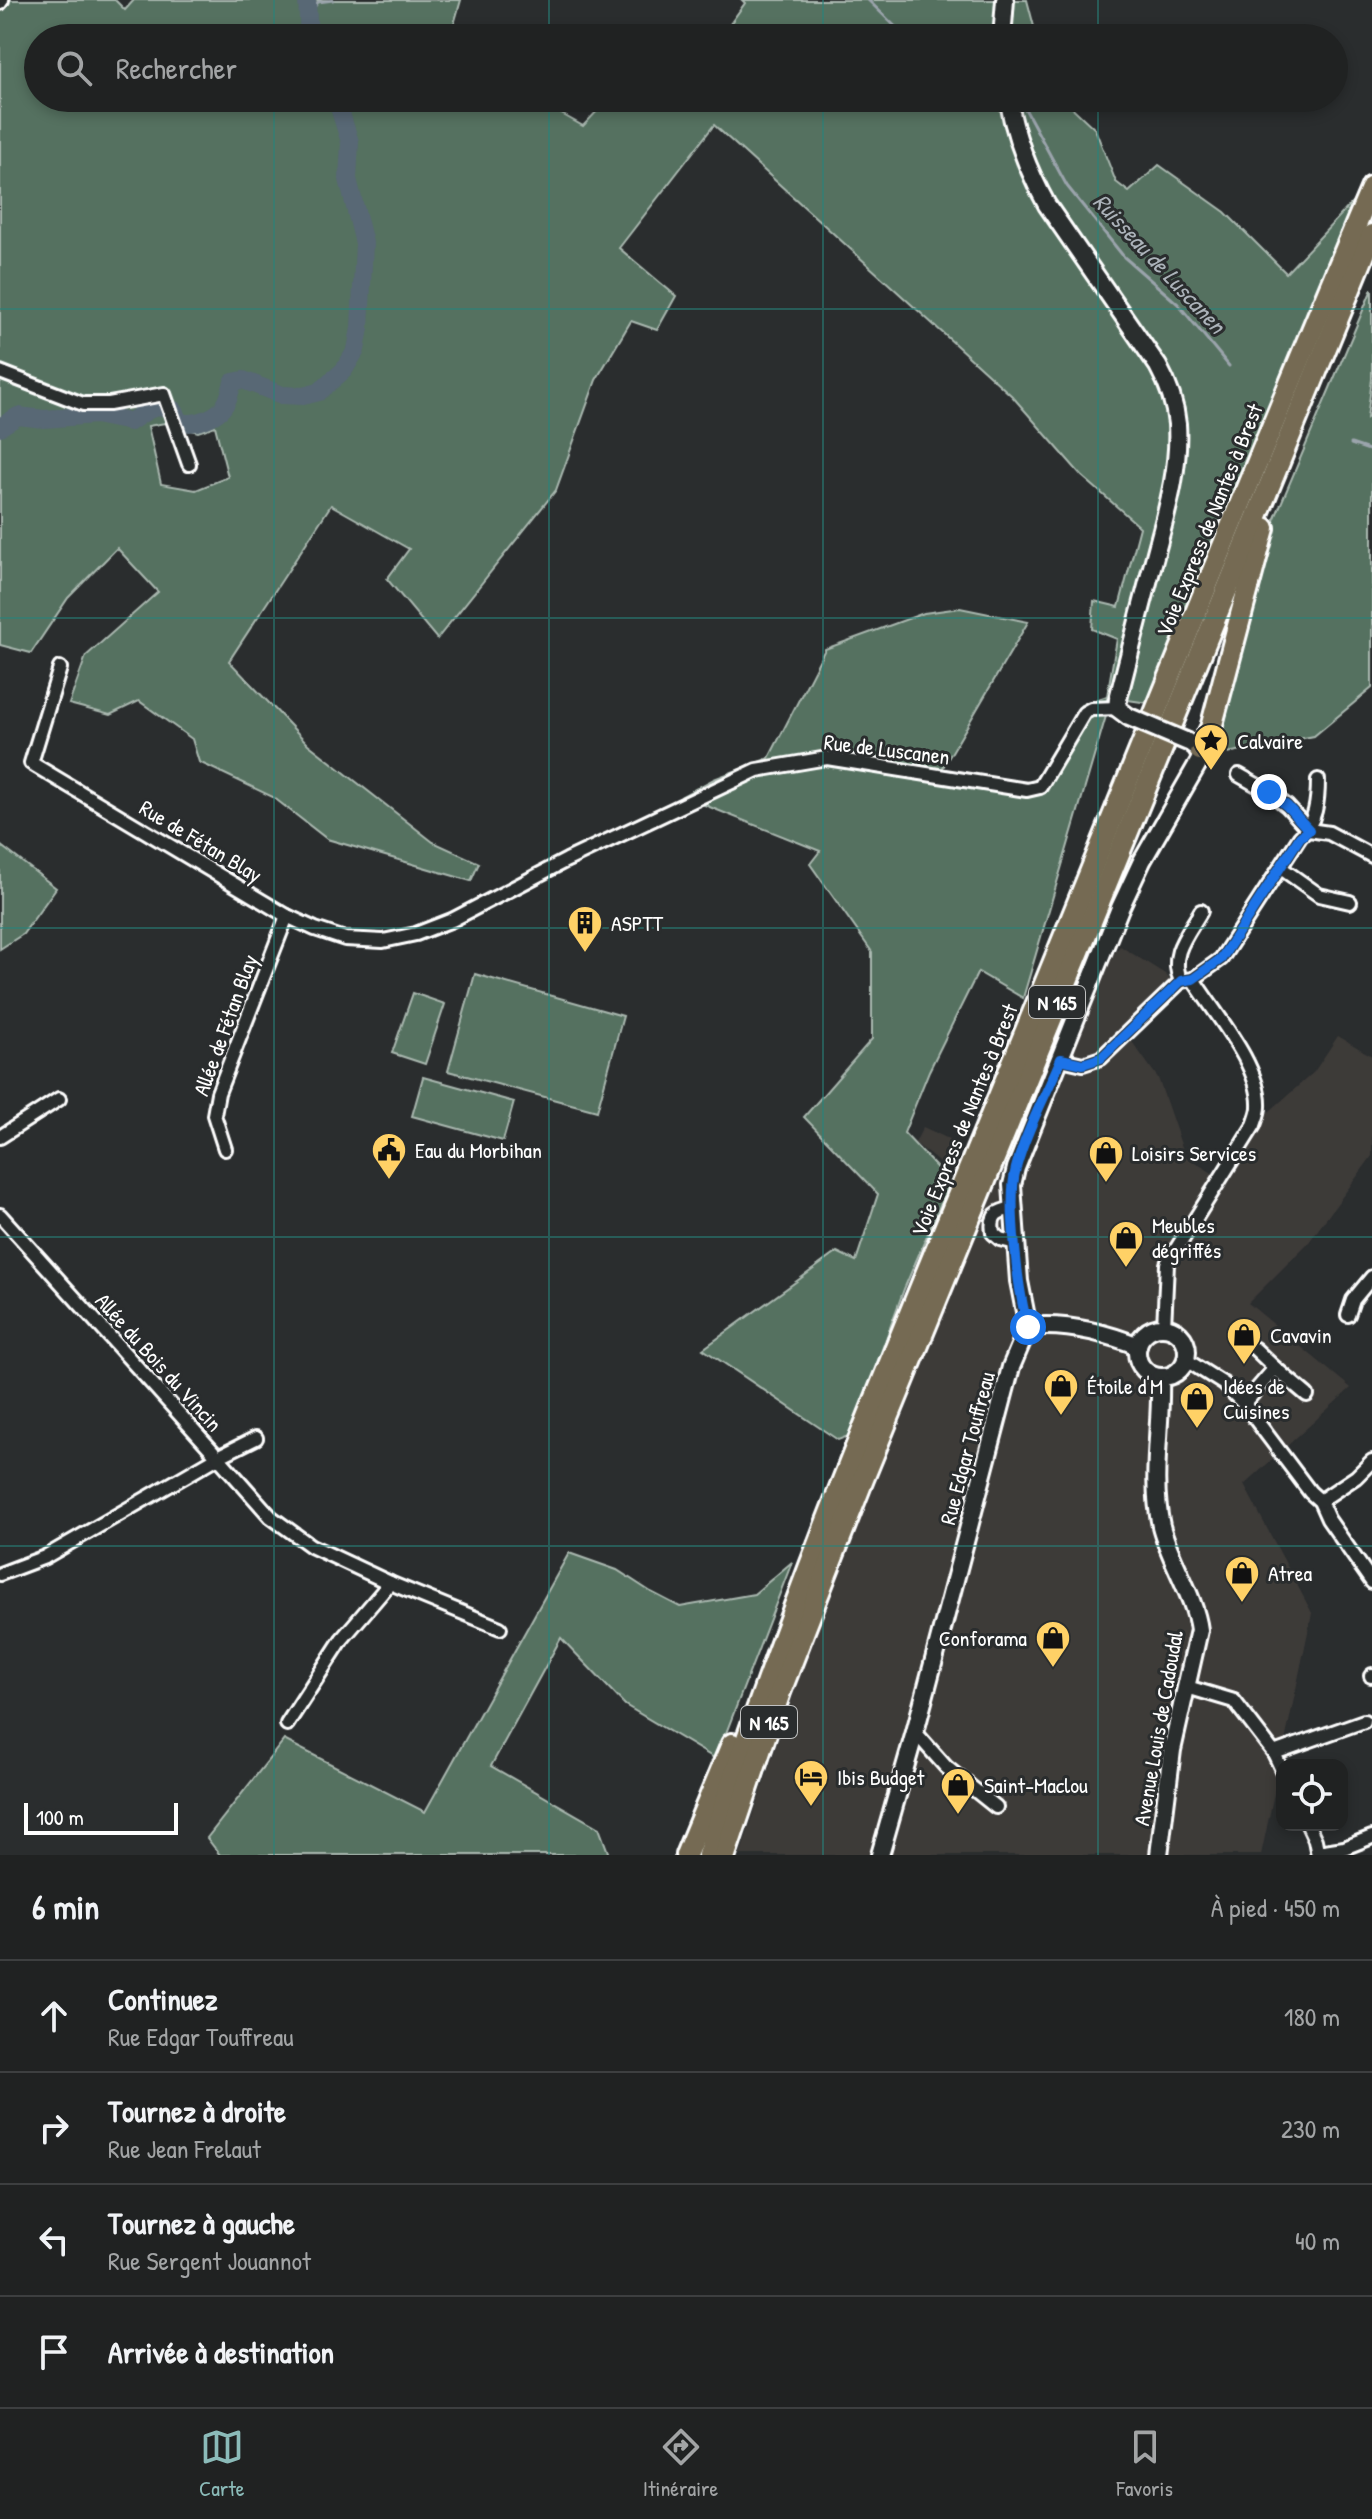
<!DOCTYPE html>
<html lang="fr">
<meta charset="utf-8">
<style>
:root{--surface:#202222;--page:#2d2f2f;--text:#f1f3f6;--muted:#a2a4a5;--line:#3d3f40;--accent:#8bbbb9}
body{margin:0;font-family:"Patrick Hand",sans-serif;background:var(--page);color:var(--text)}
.controls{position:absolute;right:24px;bottom:24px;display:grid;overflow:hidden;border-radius:16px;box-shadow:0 4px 12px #0003}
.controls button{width:72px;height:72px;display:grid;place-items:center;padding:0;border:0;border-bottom:2px solid var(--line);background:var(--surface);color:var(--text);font:40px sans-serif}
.scale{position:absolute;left:24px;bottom:20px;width:154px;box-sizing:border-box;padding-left:8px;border:4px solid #fff;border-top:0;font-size:22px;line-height:28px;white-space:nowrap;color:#fff;-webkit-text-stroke:6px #2a2d2e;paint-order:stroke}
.stop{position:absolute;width:24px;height:24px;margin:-18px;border:6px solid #1a73e8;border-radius:50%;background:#fff}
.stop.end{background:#1a73e8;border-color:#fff;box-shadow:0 2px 8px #0008}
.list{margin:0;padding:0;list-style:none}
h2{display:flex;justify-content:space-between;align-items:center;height:104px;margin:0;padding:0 32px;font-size:34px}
h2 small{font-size:26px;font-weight:400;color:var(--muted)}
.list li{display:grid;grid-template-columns:52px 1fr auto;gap:24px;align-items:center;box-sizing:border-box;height:112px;padding:0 32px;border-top:2px solid var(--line)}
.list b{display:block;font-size:30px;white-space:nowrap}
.list p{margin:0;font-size:26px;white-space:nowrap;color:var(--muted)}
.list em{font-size:26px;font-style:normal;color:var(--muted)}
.icon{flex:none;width:44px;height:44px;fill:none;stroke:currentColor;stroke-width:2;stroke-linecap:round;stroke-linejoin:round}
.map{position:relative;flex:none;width:1372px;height:1855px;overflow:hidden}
.search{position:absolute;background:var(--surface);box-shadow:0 4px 12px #0003;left:24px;right:24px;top:24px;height:88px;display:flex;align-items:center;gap:20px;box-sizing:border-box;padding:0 28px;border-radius:44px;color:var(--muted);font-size:30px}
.sheet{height:552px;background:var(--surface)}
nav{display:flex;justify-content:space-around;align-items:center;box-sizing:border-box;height:112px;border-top:2px solid var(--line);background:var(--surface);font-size:22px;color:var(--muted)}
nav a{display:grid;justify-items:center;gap:4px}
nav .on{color:var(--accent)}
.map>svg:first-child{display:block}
</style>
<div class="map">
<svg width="1372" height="1855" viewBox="0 0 1372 1855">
<rect width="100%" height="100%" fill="#2a2d2e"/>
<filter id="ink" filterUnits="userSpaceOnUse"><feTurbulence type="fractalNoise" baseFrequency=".0125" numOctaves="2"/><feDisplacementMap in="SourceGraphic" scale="16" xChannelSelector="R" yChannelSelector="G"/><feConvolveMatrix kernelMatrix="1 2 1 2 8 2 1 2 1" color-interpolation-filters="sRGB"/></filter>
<g filter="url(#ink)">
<g fill="#3e3b39">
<polygon points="1120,946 1165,974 1181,991 1130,1039 1158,1078 1185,1156 1217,1176 1251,1119 1270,1111 1314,1072 1338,1036 1372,1056 1372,1156 1309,1242 1248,1303 1351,1388 1244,1485 1312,1613 1261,1855 740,1855 809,1647 1066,1013"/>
<polygon points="923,1127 953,1141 942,1165 915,1143"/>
</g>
<g fill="#557160" stroke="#aab8b0" stroke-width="2" fill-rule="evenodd">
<path d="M 0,0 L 115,0 L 125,10 L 134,0 L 461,0 L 450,38 L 38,38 L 38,98 L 533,98 L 583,126 L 601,107 L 615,98 L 1062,98 L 1095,129 L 1116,182 L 1129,192 L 1159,165 L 1225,212 L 1286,273 L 1353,202 L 1148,703 L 1107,697 L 1106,716 L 1023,998 L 978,972 L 929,1071 L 904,1133 L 950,1182 L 904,1289 L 851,1435 L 838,1440 L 703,1349 L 837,1252 L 856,1261 L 878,1194 L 804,1117 L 872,1039 L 872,952 L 810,864 L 820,851 L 682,796 L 714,779 L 769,758 L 825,649 L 924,613 L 960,608 L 1028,622 L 942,769 L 1022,784 L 1034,782 L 1081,705 L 1107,696 L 1117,639 L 1092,629 L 1094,601 L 1119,607 L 1140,527 L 1082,476 L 1012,396 L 714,125 L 619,248 L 676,296 L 657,330 L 631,321 L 596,380 L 556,490 L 437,639 L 387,579 L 409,549 L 331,505 L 229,661 L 308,744 L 433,842 L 479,863 L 471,881 L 327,839 L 273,797 L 199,762 L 192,739 L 139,701 L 110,715 L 69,704 L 86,656 L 158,592 L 117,548 L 68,598 L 31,653 L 0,645 ZM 165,423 L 198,432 L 215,426 L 228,477 L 196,490 L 161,484 L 148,426 Z"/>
<polygon points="742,0 1027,0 1037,38 720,38 745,3"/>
<polygon points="1372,289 1372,379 1367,418 1372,415 1372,688 1314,736 1217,755 1269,532"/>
<polygon points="0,845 56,888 23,934 0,949"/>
<polygon points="475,974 623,1016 597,1111 448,1071"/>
<polygon points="413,993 445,1004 425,1064 392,1053"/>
<polygon points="423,1077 514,1102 503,1141 412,1116"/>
<polygon points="569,1553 617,1570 651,1592 680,1607 754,1594 792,1562 716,1759 625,1705 561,1638 491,1766 599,1828 608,1852 607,1855 220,1855 207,1838 284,1740 425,1812"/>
</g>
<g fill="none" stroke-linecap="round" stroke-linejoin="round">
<g stroke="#9ba4ac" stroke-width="3">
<polyline points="868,0 907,38"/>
<polyline points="306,18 318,2 333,0"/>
<polyline points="1022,98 1023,105 1067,186 1124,257 1178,304 1229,366"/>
<polyline points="1351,444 1372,451"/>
</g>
<g stroke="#586774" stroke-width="18">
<polyline points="307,0 309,38"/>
<path d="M 0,427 L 18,416 L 44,419 L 95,415 L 130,422 C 145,412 155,402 174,410 L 179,421 C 194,427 220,417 227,401 C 230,395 231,388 233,382 L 243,380 L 282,395 L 303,396 L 319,392 L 344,370 L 356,350 L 360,328 L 364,243 L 348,179 L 350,142 L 336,98"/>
</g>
<defs>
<g id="minor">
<polyline points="0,3 2,0"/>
<polyline points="0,372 83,404 109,404 164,394 189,464"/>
<polyline points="60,668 31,763 287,916 315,929 345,939 383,941 416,934 452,920 567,860 757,770 827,758 1027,790 1040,787 1084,713 1091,709 1117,708"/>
<polyline points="1239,775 1269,792 1287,806 1309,830 1329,833 1372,856"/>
<polyline points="1281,868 1319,895 1350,902"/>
<path d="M 1181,981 C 1168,955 1188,934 1201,911"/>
<path d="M 1061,1059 L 1083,1064 L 1101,1058 L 1181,981 L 1193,979 L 1221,959 L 1300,837 C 1316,823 1318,800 1318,780"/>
<polyline points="0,1137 59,1099"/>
<polyline points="225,1149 214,1115 218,1093 287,916"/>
<path d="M 1014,1208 C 997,1211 990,1214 993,1233 L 1000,1239 L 1016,1243"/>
<polyline points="0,1215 218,1457 45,1557 0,1574"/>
<polyline points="1348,1315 1353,1300 1372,1277"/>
<path d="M 1164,1327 L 1167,1264 L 1254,1125 C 1256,1119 1259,1112 1259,1107 C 1261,1066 1214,1013 1193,979"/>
<polyline points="1255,1349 1275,1368"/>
<polyline points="1186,1360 1224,1384 1244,1404 1310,1492 1320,1501 1328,1519 1372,1582"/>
<polyline points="1244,1404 1275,1368 1307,1395"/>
<polyline points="256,1438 218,1457 271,1517 311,1546 390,1583 342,1639 287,1724"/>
<polyline points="1320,1501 1356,1477 1372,1461"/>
<polyline points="390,1583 500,1628"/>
<polyline points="1371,1676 1372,1675"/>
<polyline points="1187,1687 1234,1701 1274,1753 1282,1770"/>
<polyline points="915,1732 946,1767 996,1807"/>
<polyline points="1274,1753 1364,1721"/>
<polyline points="1308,1825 1315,1840 1318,1855"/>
<polyline points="1318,1852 1344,1848 1372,1837"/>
</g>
<g id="tertiary">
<polyline points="1002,38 1005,0"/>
<path d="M 1008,98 C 1015,137 1028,171 1047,205 L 1158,366 C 1168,384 1175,403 1177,424 C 1180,469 1166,514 1155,556 C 1142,604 1130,652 1118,699 L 1117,708 L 1129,717"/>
<path d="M 1028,1327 C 1066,1323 1103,1332 1138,1346"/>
<circle cx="1162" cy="1352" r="25"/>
<polyline points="880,1855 915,1732 1011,1367 1028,1327 1019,1281 1012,1185 1016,1168 1120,908 1142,861 1200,760 1200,750 1192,744"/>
<path d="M 1159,1855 L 1172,1750 L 1199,1630 C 1195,1597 1170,1561 1161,1526 C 1150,1477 1162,1427 1160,1377"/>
</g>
<g id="trunk">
<polyline points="1200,750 1211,728 1264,528"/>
<polyline points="686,1855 732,1744"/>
<path d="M 708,1855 C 795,1583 908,1319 1016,1055 C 1134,766 1250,475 1372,187"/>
<polyline points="725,1855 780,1692 863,1479 1372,235"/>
</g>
</defs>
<use href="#minor" stroke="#fff" stroke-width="18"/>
<use href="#tertiary" stroke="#fff" stroke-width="22"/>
<use href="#trunk" stroke="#fff" stroke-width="26"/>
<use href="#minor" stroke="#2a2d2e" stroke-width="12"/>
<use href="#tertiary" stroke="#2a2d2e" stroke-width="16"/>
<use href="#trunk" stroke="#746b52" stroke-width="20"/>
<defs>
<polyline id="tertiary-bridge" points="1129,717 1188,742"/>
</defs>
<use href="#tertiary-bridge" stroke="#fff" stroke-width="22" stroke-linecap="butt"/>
<use href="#tertiary-bridge" stroke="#2a2d2e" stroke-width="16"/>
</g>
</g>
<g fill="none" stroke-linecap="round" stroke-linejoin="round" filter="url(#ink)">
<path stroke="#1a73e8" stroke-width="10" d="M 1028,1327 C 1018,1292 1007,1201 1016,1168 C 1026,1131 1046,1095 1061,1059 L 1083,1064 L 1101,1058 L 1181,981 L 1193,979 L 1221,959 L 1300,837 L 1309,830 L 1287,806 L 1269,792"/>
</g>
<path fill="none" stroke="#27847c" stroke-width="2" stroke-opacity="0.55" d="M 274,0 L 274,38M 549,0 L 549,38M 823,0 L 823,38M 1098,0 L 1098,38M 274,98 L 274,1855M 549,98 L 549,1855M 823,98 L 823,1855M 1098,98 L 1098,1855M 0,309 L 1372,309M 0,618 L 1372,618M 0,928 L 1372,928M 0,1237 L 1372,1237M 0,1546 L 1372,1546"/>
<defs>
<symbol id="sight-pin" viewBox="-11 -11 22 30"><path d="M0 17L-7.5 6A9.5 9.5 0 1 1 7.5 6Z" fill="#ffd166" stroke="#2a2d2e"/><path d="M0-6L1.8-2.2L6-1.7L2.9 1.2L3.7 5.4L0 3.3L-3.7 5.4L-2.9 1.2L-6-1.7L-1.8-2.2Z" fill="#111"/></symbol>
<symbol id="building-pin" viewBox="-11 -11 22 30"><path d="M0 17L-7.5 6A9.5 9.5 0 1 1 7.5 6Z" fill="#ffd166" stroke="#2a2d2e"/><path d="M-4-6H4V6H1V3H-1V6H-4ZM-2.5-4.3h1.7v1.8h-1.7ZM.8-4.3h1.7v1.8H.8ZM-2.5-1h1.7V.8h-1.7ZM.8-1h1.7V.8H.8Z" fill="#111"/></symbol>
<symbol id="civic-pin" viewBox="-11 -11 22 30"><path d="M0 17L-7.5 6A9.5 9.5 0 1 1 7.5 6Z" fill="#ffd166" stroke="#2a2d2e"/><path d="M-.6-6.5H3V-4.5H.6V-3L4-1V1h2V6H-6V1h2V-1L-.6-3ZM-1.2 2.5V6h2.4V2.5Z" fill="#111"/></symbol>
<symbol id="shop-pin" viewBox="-11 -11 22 30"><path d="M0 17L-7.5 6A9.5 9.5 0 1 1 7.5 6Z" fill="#ffd166" stroke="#2a2d2e"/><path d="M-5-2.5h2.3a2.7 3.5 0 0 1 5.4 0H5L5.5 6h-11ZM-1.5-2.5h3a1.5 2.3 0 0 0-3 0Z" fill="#111"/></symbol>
<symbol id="hotel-pin" viewBox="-11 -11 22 30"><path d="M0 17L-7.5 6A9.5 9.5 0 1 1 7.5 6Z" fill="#ffd166" stroke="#2a2d2e"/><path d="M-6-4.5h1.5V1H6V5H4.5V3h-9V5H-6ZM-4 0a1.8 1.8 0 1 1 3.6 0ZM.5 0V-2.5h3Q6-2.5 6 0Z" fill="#111"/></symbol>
</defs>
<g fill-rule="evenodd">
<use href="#sight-pin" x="1191" y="721" width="40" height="54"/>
<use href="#building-pin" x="565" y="903" width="40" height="54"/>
<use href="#civic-pin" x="369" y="1130" width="40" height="54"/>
<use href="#shop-pin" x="1086" y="1133" width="40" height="54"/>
<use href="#shop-pin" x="1106" y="1218" width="40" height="54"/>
<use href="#shop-pin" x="1224" y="1315" width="40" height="54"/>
<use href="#shop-pin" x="1041" y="1366" width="40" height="54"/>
<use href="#shop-pin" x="1177" y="1379" width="40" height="54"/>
<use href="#shop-pin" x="1222" y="1553" width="40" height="54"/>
<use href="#shop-pin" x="1033" y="1618" width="40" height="54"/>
<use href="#hotel-pin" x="791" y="1757" width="40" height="54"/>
<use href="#shop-pin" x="938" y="1765" width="40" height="54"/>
</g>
<g text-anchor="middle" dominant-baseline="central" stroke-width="6" stroke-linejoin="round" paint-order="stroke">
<g fill="#2a2d2e" stroke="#bfc0c0" stroke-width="2">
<rect x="1029" y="986" width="56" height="32" rx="6"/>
<rect x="741" y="1706" width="56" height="32" rx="6"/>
</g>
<g font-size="20" font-weight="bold" fill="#fff">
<text x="1057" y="1002">N 165</text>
<text x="769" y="1722">N 165</text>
</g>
<g font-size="22" fill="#fff" stroke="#2a2d2e">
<text transform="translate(1209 520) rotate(-68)">Voie Express de Nantes à Brest</text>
<text transform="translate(887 749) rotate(7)">Rue de Luscanen</text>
<text transform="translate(201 841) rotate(31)">Rue de Fétan Blay</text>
<text transform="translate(225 1025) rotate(-70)">Allée de Fétan Blay</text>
<text transform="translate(964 1120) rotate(-68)">Voie Express de Nantes à Brest</text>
<text transform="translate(159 1362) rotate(48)">Allée du Bois du Vincin</text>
<text transform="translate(967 1448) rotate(-75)">Rue Edgar Touffreau</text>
<text transform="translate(1158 1728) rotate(-80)">Avenue Louis de Cadoudal</text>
</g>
<g font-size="22" fill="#fff" stroke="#2a2d2e" text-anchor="start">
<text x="1237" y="741">Calvaire</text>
<text x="611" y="923">ASPTT</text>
<text x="415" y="1150">Eau du Morbihan</text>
<text x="1132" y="1153">Loisirs Services</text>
<text x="1152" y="1225">Meubles<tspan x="1152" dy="25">dégriffés</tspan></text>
<text x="1270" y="1335">Cavavin</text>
<text x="1087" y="1386">Étoile d'M</text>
<text x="1223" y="1386">Idées de<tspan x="1223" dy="25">Cuisines</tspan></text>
<text x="1268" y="1573">Atrea</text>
<text x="1027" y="1638" text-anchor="end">Conforama</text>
<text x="837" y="1777">Ibis Budget</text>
<text x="984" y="1785">Saint-Maclou</text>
</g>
<g font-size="24" font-style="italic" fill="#acb3ba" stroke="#2a2d2e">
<text transform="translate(1160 263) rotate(47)">Ruisseau de Luscanen</text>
</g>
</g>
</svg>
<div class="controls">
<button><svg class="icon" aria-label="locate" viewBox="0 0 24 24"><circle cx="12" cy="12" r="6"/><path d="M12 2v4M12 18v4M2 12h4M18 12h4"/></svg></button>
</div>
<div class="scale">100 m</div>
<div class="stop" style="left:1028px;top:1327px"></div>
<div class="stop end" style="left:1269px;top:792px"></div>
<div class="search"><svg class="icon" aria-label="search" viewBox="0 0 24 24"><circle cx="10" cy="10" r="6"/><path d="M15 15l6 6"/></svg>Rechercher</div>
</div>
<section class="sheet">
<h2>6 min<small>À pied · 450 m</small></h2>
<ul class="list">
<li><svg class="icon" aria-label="ahead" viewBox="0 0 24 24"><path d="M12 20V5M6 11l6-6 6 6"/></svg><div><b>Continuez</b><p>Rue Edgar Touffreau</p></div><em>180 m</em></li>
<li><svg class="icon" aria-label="right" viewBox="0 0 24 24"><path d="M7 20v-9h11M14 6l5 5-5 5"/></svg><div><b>Tournez à droite</b><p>Rue Jean Frelaut</p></div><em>230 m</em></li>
<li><svg class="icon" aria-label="left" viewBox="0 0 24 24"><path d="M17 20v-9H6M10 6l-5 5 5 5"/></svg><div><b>Tournez à gauche</b><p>Rue Sergent Jouannot</p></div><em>40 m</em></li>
<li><svg class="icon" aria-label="arrive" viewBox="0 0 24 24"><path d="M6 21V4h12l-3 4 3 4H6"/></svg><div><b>Arrivée à destination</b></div></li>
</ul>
</section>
<nav>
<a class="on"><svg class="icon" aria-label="map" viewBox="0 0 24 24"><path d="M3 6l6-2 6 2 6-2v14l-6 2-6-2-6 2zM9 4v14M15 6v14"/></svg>Carte</a>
<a><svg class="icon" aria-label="directions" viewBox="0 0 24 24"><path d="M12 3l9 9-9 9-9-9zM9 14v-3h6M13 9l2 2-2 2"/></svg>Itinéraire</a>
<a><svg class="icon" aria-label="saved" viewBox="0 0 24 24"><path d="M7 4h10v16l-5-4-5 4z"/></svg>Favoris</a>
</nav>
